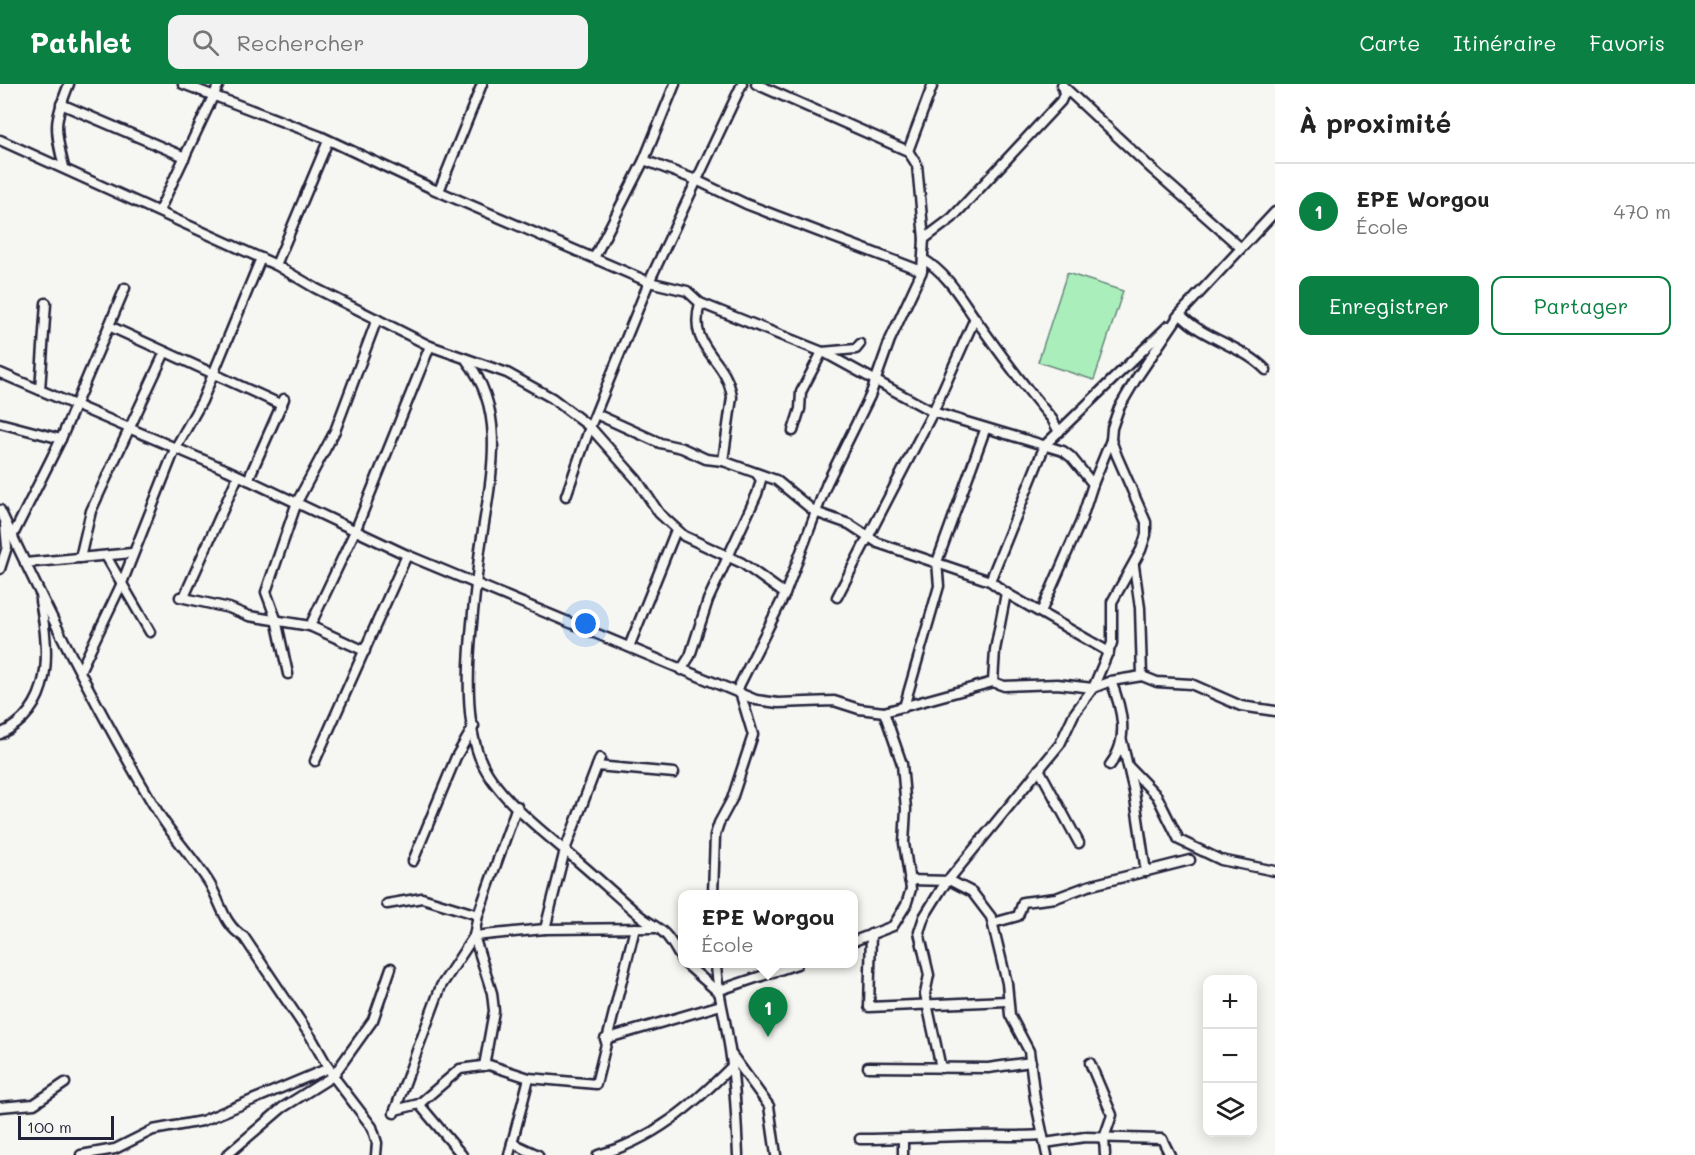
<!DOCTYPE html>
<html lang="fr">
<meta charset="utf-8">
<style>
:root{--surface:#fff;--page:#f2f2f2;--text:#222;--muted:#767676;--line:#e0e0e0;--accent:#0b8043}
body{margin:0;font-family:Mali,sans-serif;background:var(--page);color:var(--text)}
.controls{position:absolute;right:18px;bottom:18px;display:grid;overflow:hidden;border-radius:12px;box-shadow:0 3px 15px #0003}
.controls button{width:54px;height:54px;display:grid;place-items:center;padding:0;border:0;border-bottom:2px solid var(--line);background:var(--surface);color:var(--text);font:30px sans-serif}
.scale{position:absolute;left:18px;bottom:15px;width:96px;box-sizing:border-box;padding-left:6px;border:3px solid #22223b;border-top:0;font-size:16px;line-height:21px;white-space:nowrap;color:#22223b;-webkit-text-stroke:4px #f6f6f2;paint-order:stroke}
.you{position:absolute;left:586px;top:540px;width:21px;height:21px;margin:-15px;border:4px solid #fff;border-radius:50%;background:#1a73e8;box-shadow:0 0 0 9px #1a73e833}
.badge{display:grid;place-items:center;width:39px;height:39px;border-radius:50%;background:var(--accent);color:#fff;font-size:20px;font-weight:700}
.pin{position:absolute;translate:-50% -50px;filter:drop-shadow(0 2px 3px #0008)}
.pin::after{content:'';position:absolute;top:32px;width:21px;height:18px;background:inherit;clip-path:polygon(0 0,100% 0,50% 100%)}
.popup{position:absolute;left:678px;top:806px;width:180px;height:78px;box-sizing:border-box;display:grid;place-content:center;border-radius:12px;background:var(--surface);filter:drop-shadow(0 2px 4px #0005);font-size:20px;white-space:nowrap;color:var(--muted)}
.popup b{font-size:22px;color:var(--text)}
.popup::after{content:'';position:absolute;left:50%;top:100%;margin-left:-12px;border:12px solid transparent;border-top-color:var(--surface)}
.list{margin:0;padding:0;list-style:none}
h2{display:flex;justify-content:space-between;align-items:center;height:78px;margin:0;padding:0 24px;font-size:26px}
h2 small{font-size:20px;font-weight:400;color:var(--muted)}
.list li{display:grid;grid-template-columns:39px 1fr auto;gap:18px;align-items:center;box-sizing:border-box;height:96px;padding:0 24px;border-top:2px solid var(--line)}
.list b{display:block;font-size:22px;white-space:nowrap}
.list p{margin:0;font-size:20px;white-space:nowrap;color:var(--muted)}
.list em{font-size:20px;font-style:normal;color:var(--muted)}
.actions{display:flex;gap:12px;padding:18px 24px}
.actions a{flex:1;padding:14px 0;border:2px solid var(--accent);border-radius:12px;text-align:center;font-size:21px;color:var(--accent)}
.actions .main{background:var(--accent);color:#fff}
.icon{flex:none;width:33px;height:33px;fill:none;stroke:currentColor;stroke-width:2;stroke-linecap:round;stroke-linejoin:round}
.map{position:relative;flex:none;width:1275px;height:1071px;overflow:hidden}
header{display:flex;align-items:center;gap:36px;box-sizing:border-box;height:84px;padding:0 30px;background:var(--accent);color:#fff}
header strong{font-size:28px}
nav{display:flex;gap:33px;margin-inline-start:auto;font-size:21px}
.search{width:420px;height:54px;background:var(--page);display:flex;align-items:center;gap:15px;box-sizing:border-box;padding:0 21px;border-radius:12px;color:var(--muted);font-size:22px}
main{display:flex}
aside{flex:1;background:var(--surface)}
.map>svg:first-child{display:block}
</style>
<header>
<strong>Pathlet</strong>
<div class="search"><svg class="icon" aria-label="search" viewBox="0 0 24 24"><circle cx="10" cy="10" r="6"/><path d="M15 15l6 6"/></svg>Rechercher</div>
<nav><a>Carte</a><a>Itinéraire</a><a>Favoris</a></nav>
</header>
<main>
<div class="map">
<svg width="1275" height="1071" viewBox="0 0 1275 1071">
<rect width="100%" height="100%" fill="#f6f6f2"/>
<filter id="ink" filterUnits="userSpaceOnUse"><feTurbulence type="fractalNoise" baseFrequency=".0167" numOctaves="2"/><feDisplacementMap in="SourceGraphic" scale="12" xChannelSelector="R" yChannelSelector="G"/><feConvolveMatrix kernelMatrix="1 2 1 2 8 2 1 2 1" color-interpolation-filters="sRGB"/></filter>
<g filter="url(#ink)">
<polygon fill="#aaefbb" stroke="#66887b" stroke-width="1.5" points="1067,189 1123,207 1094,296 1038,278"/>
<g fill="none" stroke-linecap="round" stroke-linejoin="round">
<defs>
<g id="minor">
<polyline points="183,0 320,52 433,105 649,198 687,207 700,219 825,269 933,328 1063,367 1071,373 1093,400"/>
<polyline points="1063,2 1153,86 1241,164"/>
<polyline points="61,20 185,73"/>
<polyline points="0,56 276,181 315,204 430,262 507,289 552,314 590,343 637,396 659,429 684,452 742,479 785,510"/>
<polyline points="908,67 933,0"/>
<polyline points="644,76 696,96 746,120 922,187"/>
<path d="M 64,83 C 54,44 54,37 69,0"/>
<polyline points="439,107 482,0"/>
<polyline points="159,127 219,0"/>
<polyline points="924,155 952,134 1061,17 1064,10 1062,1"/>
<polyline points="594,174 644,76 675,0"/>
<path d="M 923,175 C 950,191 963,219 982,244 C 1004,275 1027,306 1052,335 L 1059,348"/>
<polyline points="276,181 328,57"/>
<path d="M 700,219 C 687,267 726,271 732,313 L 723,377 L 776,396 L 815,428 L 849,440 L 878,459 L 990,497 L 1006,509 L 1109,568"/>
<polyline points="1177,233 1275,128"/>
<polyline points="109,242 282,321"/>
<path d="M 467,277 C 514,336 484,416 478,483 C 472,537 460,621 479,672 C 495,714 549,752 581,780 C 601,797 620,815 639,831 C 647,838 657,842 665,850 C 672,857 677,868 682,876"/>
<polyline points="0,289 227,386 407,471 756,616 778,619 834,617 859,625 884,628 993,598 1004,602 1057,600 1093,604 1111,597 1142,592 1157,598 1191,600 1241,622 1275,627"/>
<polyline points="40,306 46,219"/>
<polyline points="596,330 660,359 682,364 706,375 723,377"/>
<polyline points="0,339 61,355"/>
<polyline points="793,347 800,325 801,308 822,268 856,265 860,260"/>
<polyline points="248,396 284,315"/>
<polyline points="566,412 590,343 649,198 742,0"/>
<path d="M 0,426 C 49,530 100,632 159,730 C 174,754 193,774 208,797 C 221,817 223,841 244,853 L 311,953 L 333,992 L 372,1043 L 377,1059 L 376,1071"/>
<polyline points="13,451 61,355 125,204"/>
<polyline points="106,472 150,548"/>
<polyline points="80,474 91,427 165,268"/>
<polyline points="25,479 132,469"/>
<polyline points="1134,482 1140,524 1142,592"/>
<polyline points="0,485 7,463 5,441"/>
<polyline points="990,497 1045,361 1168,242"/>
<polyline points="180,513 229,524 249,532 310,542 356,445 430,262"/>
<polyline points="184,513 238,392"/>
<polyline points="837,513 933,328 975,234"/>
<polyline points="1041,528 1081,437 1093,400 1111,356"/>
<polyline points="310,542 365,567"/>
<polyline points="629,563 676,446"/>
<polyline points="681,586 690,572 708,516 757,410 761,396 757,390"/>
<polyline points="80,587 122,499 175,365 202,317 261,174"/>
<polyline points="288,590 276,535 266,508 297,418 335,347 377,235"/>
<polyline points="993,598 995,566 1006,509"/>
<polyline points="737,606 785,510 827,399 870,312 890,256 922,187 924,155 917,81 908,67 756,0"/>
<polyline points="904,623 939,502 937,478 985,346"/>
<path d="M 0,650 C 54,625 50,567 40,517"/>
<polyline points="1122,657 1134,708 1146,788"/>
<polyline points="315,677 407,471"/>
<path d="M 1110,681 C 1130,655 1122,625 1111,597"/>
<polyline points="597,682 674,689"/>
<polyline points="1130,684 1157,712 1179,756 1221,776 1275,787"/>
<polyline points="1039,685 1079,759"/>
<polyline points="413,777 456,673 474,642"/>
<polyline points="909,796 951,797 972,808 991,833 1007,899 1010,931 1029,967 1035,1015 1047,1071"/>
<polyline points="713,810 715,751 719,739 732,715 753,651 740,608"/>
<polyline points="387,820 422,814 478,831"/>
<polyline points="993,839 1018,832 1023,818 1056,814 1088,802 1190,776"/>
<polyline points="545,845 565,766 600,674"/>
<polyline points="871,850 869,923 1007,917"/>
<polyline points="854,857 893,842 906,821 911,805 904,759 906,725 902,680 884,628"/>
<polyline points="686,880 717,907"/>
<path d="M 716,880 C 717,906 724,928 728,954 C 735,992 736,1032 738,1071"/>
<polyline points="717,907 797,880"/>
<polyline points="605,955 721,921"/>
<polyline points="732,971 769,1022 776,1071"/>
<polyline points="1090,979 1112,1031 1104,1054 1105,1071"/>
<polyline points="484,982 494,927 492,909 474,852 545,845 656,844"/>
<polyline points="868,983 988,984 1031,978"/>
<path d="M 941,984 L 925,910 L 929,891 L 919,848 L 924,833 L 942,804 L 1060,660 L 1074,630 L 1093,604 L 1112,559 L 1112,518 L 1141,466 L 1146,451 L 1146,438 L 1117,372 L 1111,356 L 1112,344 L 1119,324 L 1136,295 L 1180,230 C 1204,256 1242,261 1266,286"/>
<polyline points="419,1020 462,1071"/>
<polyline points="0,1023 34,1020 65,999"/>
<polyline points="395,1026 419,1020 460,985 489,981 529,994 596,1000 635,844"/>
<polyline points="394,1029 441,902 474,852 478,831 517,722"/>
<path d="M 860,1055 C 894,1055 928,1053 962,1052 C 989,1051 1015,1053 1041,1051"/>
<polyline points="512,1059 538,1071"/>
<polyline points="1045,1059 1085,1053 1162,1055 1170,1071"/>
<polyline points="81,1071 115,1065 153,1046 202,1037 329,984"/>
<polyline points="227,1071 282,1024 333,992 373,936 391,884"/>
<polyline points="509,1071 529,994"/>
<path d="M 598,1071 C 653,1056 693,1021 732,982"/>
<polyline points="903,1071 903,1056"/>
</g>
</defs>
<use href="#minor" stroke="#22223b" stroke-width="13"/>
<use href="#minor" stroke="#f6f6f2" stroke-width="8"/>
</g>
</g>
</svg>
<div class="controls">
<button>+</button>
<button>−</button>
<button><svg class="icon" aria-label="layers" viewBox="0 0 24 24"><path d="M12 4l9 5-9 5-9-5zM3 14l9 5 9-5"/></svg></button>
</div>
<div class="scale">100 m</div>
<div class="you"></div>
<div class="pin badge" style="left:768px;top:953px">1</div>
<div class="popup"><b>EPE Worgou</b>École</div>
</div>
<aside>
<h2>À proximité<small></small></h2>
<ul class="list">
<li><span class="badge">1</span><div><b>EPE Worgou</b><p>École</p></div><em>470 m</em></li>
</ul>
<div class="actions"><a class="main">Enregistrer</a><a>Partager</a></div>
</aside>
</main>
